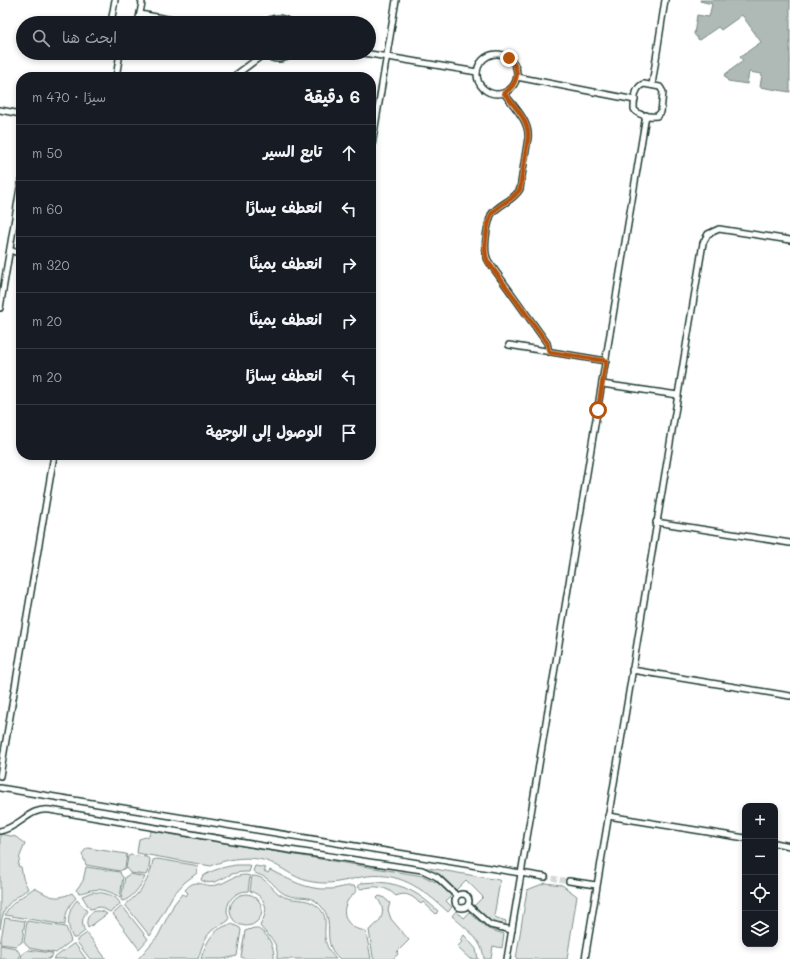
<!DOCTYPE html>
<html lang="ar">
<meta charset="utf-8">
<style>
:root{--surface:#171b24;--page:#20242c;--text:#f1f3f6;--muted:#9ea1a6;--line:#363941}
body{margin:0;font-family:Mali,"Playpen Sans Arabic",sans-serif;background:var(--page);color:var(--text);direction:rtl}
.controls{position:absolute;right:12px;bottom:12px;display:grid;overflow:hidden;border-radius:8px;box-shadow:0 2px 6px #0003}
.controls button{width:36px;height:36px;display:grid;place-items:center;padding:0;border:0;border-bottom:1px solid var(--line);background:var(--surface);color:var(--text);font:20px sans-serif}
.stop{position:absolute;width:12px;height:12px;margin:-9px;border:3px solid #b45309;border-radius:50%;background:#fff}
.stop.end{background:#b45309;border-color:#fff;box-shadow:0 1px 4px #0008}
.list{margin:0;padding:0;list-style:none}
h2{display:flex;justify-content:space-between;align-items:center;height:52px;margin:0;padding:0 16px;font-size:17px}
h2 small{font-size:13px;font-weight:400;color:var(--muted)}
.list li{display:grid;grid-template-columns:26px 1fr auto;gap:12px;align-items:center;box-sizing:border-box;height:56px;padding:0 16px;border-top:1px solid var(--line)}
.list b{display:block;font-size:15px;white-space:nowrap}
.list em{font-size:13px;font-style:normal;color:var(--muted)}
.icon{flex:none;width:22px;height:22px;fill:none;stroke:currentColor;stroke-width:2;stroke-linecap:round;stroke-linejoin:round}
.map{position:relative;flex:none;width:790px;height:959px;overflow:hidden;direction:ltr}
.search{position:absolute;background:var(--surface);box-shadow:0 2px 6px #0003;left:16px;top:16px;width:360px;height:44px;display:flex;align-items:center;gap:10px;box-sizing:border-box;padding:0 14px;border-radius:22px;color:var(--muted);font-size:15px}
.panel{position:absolute;background:var(--surface);box-shadow:0 2px 6px #0003;left:16px;top:72px;width:360px;height:388px;border-radius:16px;direction:rtl}
.map>svg:first-child{display:block}
</style>
<div class="map">
<svg width="790" height="959" viewBox="0 0 790 959">
<rect width="100%" height="100%" fill="#fff"/>
<filter id="ink" filterUnits="userSpaceOnUse"><feTurbulence type="fractalNoise" baseFrequency=".025" numOctaves="2"/><feDisplacementMap in="SourceGraphic" scale="8" xChannelSelector="R" yChannelSelector="G"/><feConvolveMatrix kernelMatrix="1 2 1 2 8 2 1 2 1" color-interpolation-filters="sRGB"/></filter>
<g filter="url(#ink)">
<g fill="#dee3e2" stroke="#7e908b">
<path d="M 151,831 L 423,876 L 440,884 L 452,895 L 446,901 L 452,907 L 448,912 C 422,888 398,870 361,877 C 344,881 330,885 313,882 C 298,880 287,871 274,864 C 256,855 230,857 211,866 L 137,853 L 139,839 L 149,836 Z"/>
<path d="M 0,834 L 16,837 L 25,844 L 20,856 L 18,866 L 21,867 L 23,878 L 28,889 C 8,903 4,904 0,929 Z"/>
<polygon points="88,848 126,854 127,855 125,868 120,871 86,865 82,854 85,850"/>
<polygon points="130,855 146,857 150,859 149,868 146,875 130,873 126,868 128,857"/>
<path d="M 157,859 L 194,865 L 198,867 L 197,873 L 185,882 L 173,895 L 150,936 L 126,906 L 126,904 C 141,893 150,879 153,860 Z"/>
<path d="M 236,865 L 250,865 L 251,866 L 249,872 C 243,872 238,872 232,874 C 222,878 212,887 201,880 L 202,877 C 211,870 224,867 236,865 Z"/>
<path d="M 255,866 L 266,868 L 264,871 L 268,873 L 270,870 C 291,880 305,890 330,889 C 338,889 347,885 354,886 L 356,888 C 356,894 351,896 348,900 C 342,909 344,920 352,926 C 356,930 362,929 366,932 L 371,959 L 340,959 C 319,942 337,923 321,906 C 310,893 300,900 287,895 C 278,892 274,883 266,878 C 262,875 255,874 253,871 Z"/>
<path d="M 86,867 L 120,872 L 121,875 L 123,877 L 120,898 C 112,892 102,888 91,890 C 87,891 82,893 79,893 L 76,890 L 83,881 Z"/>
<path d="M 423,867 L 499,880 L 500,881 L 494,916 L 497,918 L 506,921 L 505,926 C 491,925 484,916 474,906 L 483,897 L 466,880 L 456,890 L 444,879 Z"/>
<path d="M 130,874 L 145,877 C 141,886 131,900 122,901 L 121,899 L 125,877 Z"/>
<path d="M 246,875 L 250,876 L 248,891 C 237,891 227,899 227,911 C 227,914 229,917 229,920 C 225,924 219,925 215,928 C 204,936 202,947 198,959 L 138,959 L 158,936 L 174,904 L 182,894 L 186,896 L 188,893 L 185,890 C 197,876 201,888 216,885 C 227,883 233,875 246,875 Z"/>
<path d="M 252,876 C 264,875 271,888 279,894 C 291,903 306,896 317,906 C 329,916 324,924 325,937 C 326,946 330,953 336,959 L 277,959 C 279,941 269,938 260,926 C 261,923 263,920 264,917 C 269,905 262,895 250,891 Z"/>
<path d="M 378,882 C 405,884 420,894 438,911 L 436,914 L 423,902 L 421,904 C 413,897 407,891 396,896 C 386,886 375,885 361,889 L 358,887 L 361,883 Z"/>
<polygon points="545,883 562,885 577,896 567,959 516,959 527,890"/>
<path d="M 34,888 C 50,896 54,901 72,893 L 76,898 C 68,905 65,915 65,925 L 5,915 C 9,903 24,896 34,888 Z"/>
<path d="M 92,892 C 102,892 119,895 120,905 L 110,912 L 100,907 L 90,909 L 82,896 Z"/>
<circle cx="246" cy="910" r="16"/>
<path d="M 379,896 L 383,897 L 390,903 L 388,910 L 391,919 L 409,940 L 397,952 L 398,954 L 393,959 L 374,959 L 373,957 L 369,930 C 381,922 388,912 377,898 Z"/>
<path d="M 77,900 L 87,911 C 82,918 81,924 85,931 L 76,938 L 73,938 C 66,925 67,911 77,900 Z"/>
<polygon points="121,907 123,907 148,939 139,949 113,914"/>
<path d="M 95,911 L 102,911 L 107,914 L 88,928 C 85,921 88,914 95,911 Z"/>
<path d="M 456,911 L 463,918 L 469,912 L 488,929 L 504,934 L 502,948 L 493,946 L 491,959 L 484,959 C 483,940 465,928 452,916 Z"/>
<polygon points="5,918 25,921 22,942 16,946 0,944"/>
<polygon points="27,921 66,927 71,941 56,953 29,948 24,942"/>
<path d="M 232,924 L 240,928 L 241,930 L 237,956 L 223,959 L 201,959 C 206,942 213,928 232,924 Z"/>
<path d="M 254,928 C 267,930 275,947 274,959 L 245,959 L 241,957 L 245,931 Z"/>
<polygon points="87,933 106,959 90,959 77,942 77,940"/>
<polygon points="464,935 476,949 478,959 470,959 457,947 462,942 460,940"/>
<polygon points="73,944 75,944 86,959 53,959"/>
<polygon points="0,945 16,948 20,954 19,959 0,959"/>
<polygon points="28,950 52,953 53,955 49,959 21,959 22,954"/>
</g>
<polygon fill="#afbab7" stroke="#758883" points="700,0 790,0 790,92 760,87 762,74 749,72 747,84 728,81 724,75 743,61 740,57 761,42 742,15 721,30 718,27 699,40 694,34 697,15 709,17 712,4 700,1"/>
<g fill="none" stroke-linecap="round" stroke-linejoin="round">
<polyline stroke="#d2d8d6" stroke-width="5" stroke-dasharray="5 2.5" stroke-linecap="butt" points="545,877 569,881"/>
<defs>
<g id="minor">
<polyline points="140,14 189,23"/>
<polyline points="115,23 112,17 115,0"/>
<polyline points="138,23 142,3 141,0"/>
<path d="M 265,23 C 273,17 282,17 291,23"/>
<path d="M 263,53 C 272,61 284,61 293,53"/>
<polyline points="364,53 477,72"/>
<circle cx="497" cy="74" r="20"/>
<polyline points="116,77 120,53"/>
<polyline points="233,77 264,54"/>
<polyline points="517,77 635,100"/>
<path d="M 644,84 L 660,87 L 663,92 L 661,112 L 657,116 C 650,117 638,116 634,109 C 634,101 635,86 644,84 Z"/>
<polyline points="652,85 665,0"/>
<path d="M 504,93 C 513,106 530,121 528,138 L 520,189 C 514,201 498,204 491,215 C 487,226 482,252 489,262 L 547,343 L 549,352"/>
<polyline points="0,110 21,114"/>
<polyline points="371,151 396,0"/>
<polyline points="10,250 21,254"/>
<polyline points="0,308 21,182"/>
<polyline points="509,345 606,361"/>
<polyline points="602,384 678,395"/>
<polyline points="656,522 790,543"/>
<polyline points="632,670 790,696"/>
<polyline points="0,776 54,455"/>
<polyline points="0,788 545,877"/>
<polyline points="608,816 745,838"/>
<path d="M 0,831 C 21,827 29,807 50,810 L 263,846 L 422,870 L 437,877 L 457,896"/>
<polyline points="775,843 790,846"/>
<polyline points="569,881 596,885"/>
<circle cx="462" cy="901" r="7"/>
<polyline points="468,905 490,925 512,930"/>
<polyline points="507,959 646,115"/>
<polyline points="585,959 703,243 708,234 719,229 790,240"/>
</g>
</defs>
<use href="#minor" stroke="#1f3d34" stroke-width="8"/>
<use href="#minor" stroke="#fff" stroke-width="5"/>
</g>
</g>
<g fill="none" stroke-linecap="round" stroke-linejoin="round" filter="url(#ink)">
<path stroke="#b45309" stroke-width="5" d="M 509,58 C 521,69 518,85 504,93 C 514,106 530,121 528,138 L 520,189 C 514,200 498,204 491,215 C 487,226 482,252 488,262 L 547,343 L 549,352 L 606,361 L 598,410"/>
</g>
</svg>
<div class="controls">
<button>+</button>
<button>−</button>
<button><svg class="icon" aria-label="locate" viewBox="0 0 24 24"><circle cx="12" cy="12" r="6"/><path d="M12 2v4M12 18v4M2 12h4M18 12h4"/></svg></button>
<button><svg class="icon" aria-label="layers" viewBox="0 0 24 24"><path d="M12 4l9 5-9 5-9-5zM3 14l9 5 9-5"/></svg></button>
</div>
<div class="stop" style="left:598px;top:410px"></div>
<div class="stop end" style="left:509px;top:58px"></div>
<div class="search"><svg class="icon" aria-label="search" viewBox="0 0 24 24"><circle cx="10" cy="10" r="6"/><path d="M15 15l6 6"/></svg>ابحث هنا</div>
<section class="panel">
<h2>6 دقيقة<small>سيرًا · 470 m</small></h2>
<ul class="list">
<li><svg class="icon" aria-label="ahead" viewBox="0 0 24 24"><path d="M12 20V5M6 11l6-6 6 6"/></svg><div><b>تابع السير</b></div><em>50 m</em></li>
<li><svg class="icon" aria-label="left" viewBox="0 0 24 24"><path d="M17 20v-9H6M10 6l-5 5 5 5"/></svg><div><b>انعطف يسارًا</b></div><em>60 m</em></li>
<li><svg class="icon" aria-label="right" viewBox="0 0 24 24"><path d="M7 20v-9h11M14 6l5 5-5 5"/></svg><div><b>انعطف يمينًا</b></div><em>320 m</em></li>
<li><svg class="icon" aria-label="right" viewBox="0 0 24 24"><path d="M7 20v-9h11M14 6l5 5-5 5"/></svg><div><b>انعطف يمينًا</b></div><em>20 m</em></li>
<li><svg class="icon" aria-label="left" viewBox="0 0 24 24"><path d="M17 20v-9H6M10 6l-5 5 5 5"/></svg><div><b>انعطف يسارًا</b></div><em>20 m</em></li>
<li><svg class="icon" aria-label="arrive" viewBox="0 0 24 24"><path d="M6 21V4h12l-3 4 3 4H6"/></svg><div><b>الوصول إلى الوجهة</b></div></li>
</ul>
</section>
</div>
